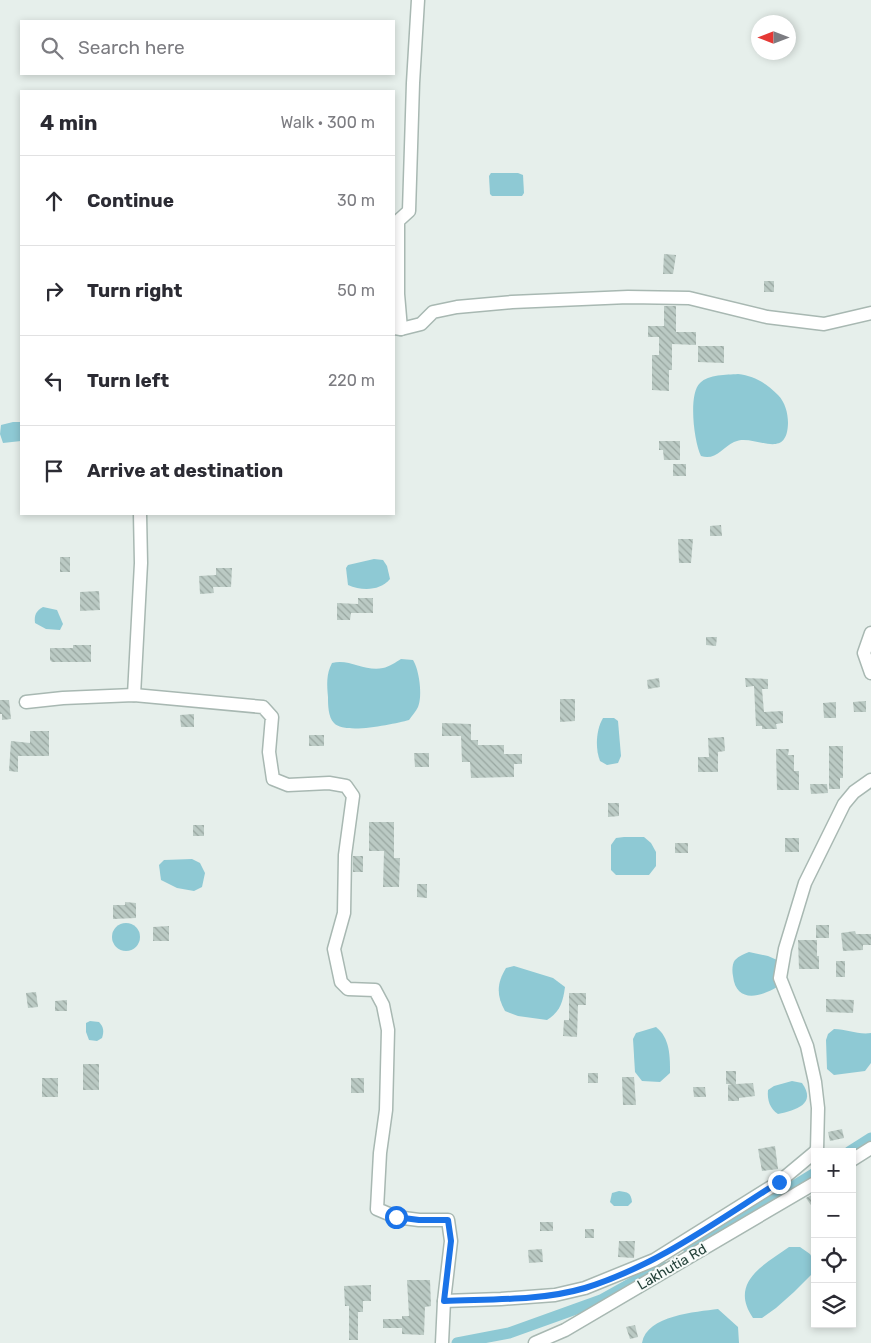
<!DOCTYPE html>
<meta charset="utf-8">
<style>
:root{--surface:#fff;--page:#f2f2f3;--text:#2b2b33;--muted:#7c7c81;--line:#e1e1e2}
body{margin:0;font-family:Rubik,sans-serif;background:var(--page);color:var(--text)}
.controls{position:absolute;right:15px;bottom:15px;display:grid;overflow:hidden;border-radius:0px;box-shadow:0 2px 8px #0003}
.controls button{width:45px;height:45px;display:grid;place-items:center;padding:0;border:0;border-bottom:1px solid var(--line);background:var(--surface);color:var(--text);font:25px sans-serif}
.compass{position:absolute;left:751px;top:15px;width:45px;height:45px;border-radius:50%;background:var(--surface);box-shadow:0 2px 8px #0003;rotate:270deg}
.stop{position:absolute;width:15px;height:15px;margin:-11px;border:4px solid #1a73e8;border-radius:50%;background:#fff}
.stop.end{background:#1a73e8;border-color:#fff;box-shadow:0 1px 5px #0008}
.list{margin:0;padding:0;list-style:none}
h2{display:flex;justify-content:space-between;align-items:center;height:65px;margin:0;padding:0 20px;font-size:21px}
h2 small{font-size:16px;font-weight:400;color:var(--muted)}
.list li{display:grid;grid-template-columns:32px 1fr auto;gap:15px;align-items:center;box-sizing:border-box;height:90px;padding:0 20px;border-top:1px solid var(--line)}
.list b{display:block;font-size:19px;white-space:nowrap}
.list em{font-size:16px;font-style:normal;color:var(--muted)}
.icon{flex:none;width:28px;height:28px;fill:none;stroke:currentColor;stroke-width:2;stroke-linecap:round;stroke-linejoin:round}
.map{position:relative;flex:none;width:871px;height:1343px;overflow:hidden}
.search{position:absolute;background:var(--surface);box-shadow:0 2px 8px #0003;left:20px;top:20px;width:375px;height:55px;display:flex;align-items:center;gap:12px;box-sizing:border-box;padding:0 18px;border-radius:0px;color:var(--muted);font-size:19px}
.panel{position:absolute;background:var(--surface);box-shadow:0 2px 8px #0003;left:20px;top:90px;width:375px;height:425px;border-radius:0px}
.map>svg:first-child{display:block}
</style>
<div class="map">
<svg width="871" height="1343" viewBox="0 0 871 1343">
<defs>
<pattern id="building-back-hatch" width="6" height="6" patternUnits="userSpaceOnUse" patternTransform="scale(1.25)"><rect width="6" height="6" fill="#bbcac4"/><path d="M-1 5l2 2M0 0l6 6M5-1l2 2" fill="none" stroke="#98a6a0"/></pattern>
</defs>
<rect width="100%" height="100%" fill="#e6efeb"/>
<g fill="#8ec9d4">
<polygon points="491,173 518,173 523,175 524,193 522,196 492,196 490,194 489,176"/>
<path d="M 738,374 C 755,376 766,383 778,395 C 785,402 788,413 788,423 C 787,463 753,432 734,442 C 722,448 715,461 701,456 C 694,442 688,394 700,383 C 709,374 726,375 738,374 Z"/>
<polygon points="13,422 21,422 21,441 3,443 0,434 1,425"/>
<path d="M 374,559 L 383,560 L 387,566 L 390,579 C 380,591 362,591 348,585 L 346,568 L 348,565 Z"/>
<path d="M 43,607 L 57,610 L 63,624 L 60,630 L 46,629 L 35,623 C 34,615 36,611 43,607 Z"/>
<path d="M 401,659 L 413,660 C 419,669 423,696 418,707 C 416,711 412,716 409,720 C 394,724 345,735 334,723 C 328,717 328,704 328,697 C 327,685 326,674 332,663 C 349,658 365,672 383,668 C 389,667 396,662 401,659 Z"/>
<path d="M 603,718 L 614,718 L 618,721 L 621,756 L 618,763 L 607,765 L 600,761 C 595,748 596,730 603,718 Z"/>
<polygon points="624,837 644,837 651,843 656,852 656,866 649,875 616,875 611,870 611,845 616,838"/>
<polygon points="192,859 200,863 205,873 202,887 194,891 177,888 161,880 159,865 164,860"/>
<circle cx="126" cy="937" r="14"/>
<path d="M 749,952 L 768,956 L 777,960 L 779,986 C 761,997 736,1004 733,976 C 732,971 732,964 735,960 C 739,956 744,954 749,952 Z"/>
<path d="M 514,966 L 553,978 L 565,987 C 563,1002 560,1012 547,1020 L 518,1016 L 505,1011 C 496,995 497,983 506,968 Z"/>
<path d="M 90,1021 L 99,1022 C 104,1027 104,1032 102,1038 L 97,1041 L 89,1040 L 86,1032 L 86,1023 Z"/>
<path d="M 656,1027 C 670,1038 670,1056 670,1073 L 660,1082 L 642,1081 L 635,1072 L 633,1039 L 636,1033 Z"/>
<path d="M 834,1029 C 847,1029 858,1035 871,1033 L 871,1063 L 865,1071 L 834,1075 L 827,1069 L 826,1040 L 828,1034 Z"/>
<path d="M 792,1081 L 802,1083 C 817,1104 796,1110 778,1114 C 770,1109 767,1100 768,1090 L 774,1086 Z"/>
<path d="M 619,1191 C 628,1192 631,1193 632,1202 L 628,1206 L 614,1206 L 610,1202 L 612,1193 Z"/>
<path d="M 789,1247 L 800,1247 L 810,1254 L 815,1263 L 813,1273 L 794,1292 L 776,1308 L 762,1318 L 753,1318 C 729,1283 763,1265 789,1247 Z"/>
<path d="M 718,1309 L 738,1327 L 739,1343 L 642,1343 C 647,1315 696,1312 718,1309 Z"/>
</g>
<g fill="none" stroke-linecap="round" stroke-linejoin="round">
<g stroke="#8ec9d4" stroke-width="11">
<polyline points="849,1152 871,1138"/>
<polyline points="689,1250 815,1173"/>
<polyline points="457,1343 509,1333 601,1300 662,1266"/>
</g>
</g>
<g fill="url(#building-back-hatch)">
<polygon points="664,254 676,255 673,274 663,274"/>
<rect x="764" y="281" width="10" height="11"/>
<polygon points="664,306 676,306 676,332 696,332 696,345 672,344 672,370 669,370 669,391 652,390 652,355 659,355 659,337 648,337 648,326 664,326"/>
<polygon points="698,346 724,346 724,363 698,362"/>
<polygon points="659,441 680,441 680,460 664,460 663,450 659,450"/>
<rect x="673" y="464" width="13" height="12"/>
<polygon points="721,525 722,536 710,536 710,526"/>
<polygon points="678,539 693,539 691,563 679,563"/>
<rect x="60" y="557" width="10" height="15"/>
<polygon points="216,568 232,568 231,587 213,587 214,593 200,594 199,576 216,575"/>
<polygon points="99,591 100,610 80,611 80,592"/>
<polygon points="358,598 373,598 373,613 351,613 350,620 337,620 337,603 358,604"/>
<polygon points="706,637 717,637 716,646 706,645"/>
<polygon points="73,645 91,645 91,662 52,662 50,660 50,648 73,648"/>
<polygon points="659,678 660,687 648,689 647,680"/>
<polygon points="745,678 768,679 768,689 762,689 764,712 783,711 783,723 776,724 777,729 762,729 762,726 756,726 754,686 746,687"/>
<polygon points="560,699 575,699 575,721 560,722"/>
<polygon points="0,700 9,700 11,719 2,720 2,714 0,714"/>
<polygon points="866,701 866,712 854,712 853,702"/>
<polygon points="836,702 836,718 824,718 823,703"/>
<polygon points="194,714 194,727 181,727 180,715"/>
<polygon points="442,723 471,724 471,740 478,740 478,745 504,745 504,754 522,754 522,764 514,764 514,777 471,778 470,762 462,762 461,736 442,736"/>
<polygon points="30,731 49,731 49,756 18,756 18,772 9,771 11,741 30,743"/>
<rect x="309" y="735" width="15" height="11"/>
<polygon points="724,737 725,751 718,752 718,772 698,772 698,757 709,757 708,738"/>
<polygon points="829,746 843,746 843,778 840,778 840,789 829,789"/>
<polygon points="776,749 789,749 788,755 794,755 794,771 799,771 799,790 777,790"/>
<polygon points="414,753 429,753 429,767 415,767"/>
<polygon points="810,784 827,784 828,793 811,794"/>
<polygon points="608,803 619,803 619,816 608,817"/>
<polygon points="369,822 394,822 394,858 400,858 399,887 383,887 384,851 369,851"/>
<rect x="193" y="825" width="11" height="11"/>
<rect x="785" y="838" width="14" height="14"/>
<rect x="675" y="843" width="13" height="10"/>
<rect x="353" y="856" width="10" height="16"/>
<polygon points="417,884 427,884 427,898 417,897"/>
<polygon points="125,902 136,903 136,918 113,919 113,905 125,905"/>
<rect x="816" y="925" width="13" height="13"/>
<polygon points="169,926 169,941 153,941 153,927"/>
<polygon points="855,931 856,934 871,934 871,945 863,945 863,950 843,951 841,933"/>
<polygon points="798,940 817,940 817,956 819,956 819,969 799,969"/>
<rect x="836" y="961" width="9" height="16"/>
<polygon points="36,992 38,1007 28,1008 26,993"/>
<polygon points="569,993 586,993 586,1005 578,1005 577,1037 563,1036 564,1020 569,1020"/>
<polygon points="826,999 854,1000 853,1013 826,1012"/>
<polygon points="67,1000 67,1011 55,1011 55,1001"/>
<rect x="83" y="1064" width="16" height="26"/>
<polygon points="726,1071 736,1071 736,1084 753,1083 755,1096 739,1098 739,1101 728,1101 728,1085 732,1084 726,1084"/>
<rect x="588" y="1073" width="10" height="10"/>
<polygon points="622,1077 634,1077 636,1105 623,1105"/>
<rect x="42" y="1078" width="16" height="19"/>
<rect x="351" y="1078" width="13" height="15"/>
<polygon points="693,1087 705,1087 706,1097 694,1097"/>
<polygon points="842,1129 844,1138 830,1141 828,1132"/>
<polygon points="775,1146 778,1169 762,1171 758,1149"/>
<polygon points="815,1193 815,1211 806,1198"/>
<rect x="540" y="1222" width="13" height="9"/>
<rect x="585" y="1229" width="9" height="9"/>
<polygon points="619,1241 635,1241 634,1258 618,1257"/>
<polygon points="542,1249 543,1262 529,1263 528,1250"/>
<polygon points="407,1280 430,1280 431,1306 425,1307 424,1335 402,1334 402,1328 383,1328 383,1319 402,1319 402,1316 409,1316"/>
<polygon points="371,1285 371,1301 363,1301 363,1312 358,1312 358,1340 349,1340 349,1306 345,1306 344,1286"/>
<polygon points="635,1325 638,1337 630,1339 626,1327"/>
</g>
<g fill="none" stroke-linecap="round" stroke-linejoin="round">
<defs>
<g id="minor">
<polyline points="394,328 401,329 421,324 433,312 457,307 512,302 628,297 689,298 767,317 824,324 871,313"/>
<polyline points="401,329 398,294 398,221 409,211 413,83 418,0"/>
<polyline points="871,633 864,653 871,673"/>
<polyline points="134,695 141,563 140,514"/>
<polyline points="26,702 63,698 134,695 263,707 272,717 269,752 273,779 288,785 329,783 346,786 353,796 345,855 344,913 334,949 341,982 348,989 375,990 383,1005 388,1030 386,1110 380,1153 377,1209 396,1217 419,1220 448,1220 451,1241 444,1301 442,1343"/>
<polyline points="815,1152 817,1150 818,1108 815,1082 807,1046 780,978 785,949 805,883 844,804 854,792 871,780"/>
<polyline points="852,1160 871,1148"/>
<polyline points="444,1301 501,1299 555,1295 585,1288 654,1260 779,1182 815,1152"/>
<polyline points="535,1343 565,1330 815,1183"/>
</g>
</defs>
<use href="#minor" stroke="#a8b8b2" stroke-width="15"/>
<use href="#minor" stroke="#fff" stroke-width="12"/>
</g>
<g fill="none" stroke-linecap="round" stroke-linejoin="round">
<path stroke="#1a73e8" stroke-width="6" d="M 396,1217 L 419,1220 L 448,1220 L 451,1241 L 444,1301 C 491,1299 541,1301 585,1288 C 656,1266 717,1221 779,1182"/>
</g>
<g text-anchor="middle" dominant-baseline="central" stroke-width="4" stroke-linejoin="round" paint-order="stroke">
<g font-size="14" fill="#24423a" stroke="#f7fbf9">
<text transform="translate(672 1267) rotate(-30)">Lakhutia Rd</text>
</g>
</g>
</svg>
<div class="controls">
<button>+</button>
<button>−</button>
<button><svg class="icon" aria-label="locate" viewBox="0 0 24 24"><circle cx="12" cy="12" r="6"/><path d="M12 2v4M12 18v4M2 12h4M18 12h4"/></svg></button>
<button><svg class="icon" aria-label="layers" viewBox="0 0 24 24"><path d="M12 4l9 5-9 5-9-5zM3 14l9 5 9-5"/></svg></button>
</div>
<svg class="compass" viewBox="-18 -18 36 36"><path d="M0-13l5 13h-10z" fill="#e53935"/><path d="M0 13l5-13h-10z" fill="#7c7c81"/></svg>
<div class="stop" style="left:396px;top:1217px"></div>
<div class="stop end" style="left:779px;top:1182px"></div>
<div class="search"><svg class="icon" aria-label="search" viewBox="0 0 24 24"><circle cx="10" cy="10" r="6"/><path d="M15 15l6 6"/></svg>Search here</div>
<section class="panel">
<h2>4 min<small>Walk · 300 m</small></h2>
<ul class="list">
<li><svg class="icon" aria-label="ahead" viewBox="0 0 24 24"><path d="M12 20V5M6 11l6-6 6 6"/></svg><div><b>Continue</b></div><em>30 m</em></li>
<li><svg class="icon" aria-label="right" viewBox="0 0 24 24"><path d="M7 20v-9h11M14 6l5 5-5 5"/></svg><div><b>Turn right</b></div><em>50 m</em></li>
<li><svg class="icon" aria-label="left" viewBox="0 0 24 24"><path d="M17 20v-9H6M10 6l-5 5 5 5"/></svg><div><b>Turn left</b></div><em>220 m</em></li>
<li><svg class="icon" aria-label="arrive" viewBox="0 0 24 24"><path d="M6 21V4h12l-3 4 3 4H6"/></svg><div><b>Arrive at destination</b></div></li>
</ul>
</section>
</div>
